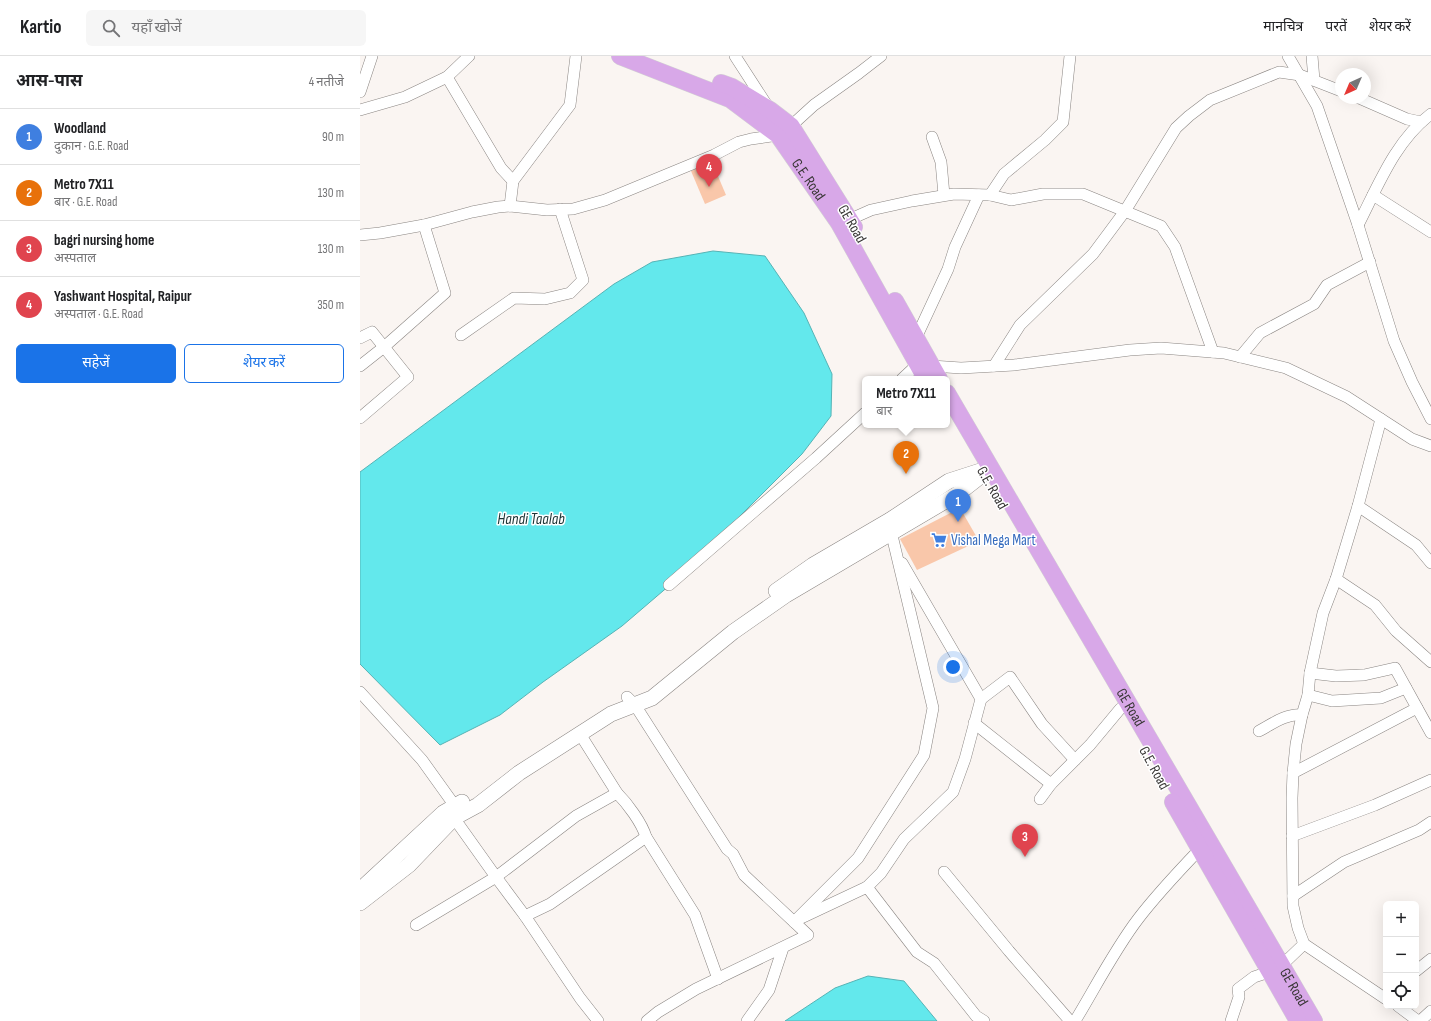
<!DOCTYPE html>
<html lang="hi">
<meta charset="utf-8">
<style>
:root{--surface:#fff;--page:#f6f6f6;--text:#202124;--muted:#757577;--line:#e0e0e0;--accent:#1a73e8}
body{margin:0;font-family:"Sofia Sans Condensed","Noto Sans Devanagari",sans-serif;background:var(--page);color:var(--text)}
.controls{position:absolute;right:12px;bottom:12px;display:grid;overflow:hidden;border-radius:6px;box-shadow:0 4px 16px #0002}
.controls button{width:36px;height:36px;display:grid;place-items:center;padding:0;border:0;border-bottom:1px solid var(--line);background:var(--surface);color:var(--text);font:20px sans-serif}
.compass{position:absolute;left:975px;top:12px;width:36px;height:36px;border-radius:50%;background:var(--surface);box-shadow:0 4px 16px #0002;rotate:224deg}
.you{position:absolute;left:593px;top:611px;width:14px;height:14px;margin:-10px;border:3px solid #fff;border-radius:50%;background:#1a73e8;box-shadow:0 0 0 6px #1a73e833}
.badge{display:grid;place-items:center;width:26px;height:26px;border-radius:50%;background:var(--accent);color:#fff;font-size:13px;font-weight:700}
.pin{position:absolute;translate:-50% -33px;filter:drop-shadow(0 1px 2px #0008)}
.pin::after{content:'';position:absolute;top:21px;width:14px;height:12px;background:inherit;clip-path:polygon(0 0,100% 0,50% 100%)}
.popup{position:absolute;left:502px;top:320px;width:88px;height:52px;box-sizing:border-box;display:grid;place-content:center;border-radius:6px;background:var(--surface);filter:drop-shadow(0 1px 3px #0005);font-size:13px;white-space:nowrap;color:var(--muted)}
.popup b{font-size:15px;color:var(--text)}
.popup::after{content:'';position:absolute;left:50%;top:100%;margin-left:-8px;border:8px solid transparent;border-top-color:var(--surface)}
.list{margin:0;padding:0;list-style:none}
h2{display:flex;justify-content:space-between;align-items:center;height:52px;margin:0;padding:0 16px;font-size:17px}
h2 small{font-size:13px;font-weight:400;color:var(--muted)}
.list li{display:grid;grid-template-columns:26px 1fr auto;gap:12px;align-items:center;box-sizing:border-box;height:56px;padding:0 16px;border-top:1px solid var(--line)}
.list b{display:block;font-size:15px;white-space:nowrap}
.list p{margin:0;font-size:13px;white-space:nowrap;color:var(--muted)}
.list em{font-size:13px;font-style:normal;color:var(--muted)}
.actions{display:flex;gap:8px;padding:12px 16px}
.actions a{flex:1;padding:9px 0;border:1px solid var(--accent);border-radius:6px;text-align:center;font-size:14px;color:var(--accent)}
.actions .main{background:var(--accent);color:#fff}
.icon{flex:none;width:22px;height:22px;fill:none;stroke:currentColor;stroke-width:2;stroke-linecap:round;stroke-linejoin:round}
.map{position:relative;flex:none;width:1071px;height:965px;overflow:hidden}
header{display:flex;align-items:center;gap:24px;box-sizing:border-box;height:56px;padding:0 20px;background:var(--surface);border-bottom:1px solid var(--line)}
header strong{font-size:19px}
nav{display:flex;gap:22px;margin-inline-start:auto;font-size:14px}
.search{width:280px;height:36px;background:var(--page);display:flex;align-items:center;gap:10px;box-sizing:border-box;padding:0 14px;border-radius:6px;color:var(--muted);font-size:15px}
main{display:flex}
aside{flex:1;background:var(--surface)}
.map>svg:first-child{display:block}
</style>
<header>
<strong>Kartio</strong>
<div class="search"><svg class="icon" aria-label="search" viewBox="0 0 24 24"><circle cx="10" cy="10" r="6"/><path d="M15 15l6 6"/></svg>यहाँ खोजें</div>
<nav><a>मानचित्र</a><a>परतें</a><a>शेयर करें</a></nav>
</header>
<main>
<aside>
<h2>आस-पास<small>4 नतीजे</small></h2>
<ul class="list">
<li><span class="badge" style="background:#3f7fe0">1</span><div><b>Woodland</b><p>दुकान · G.E. Road</p></div><em>90 m</em></li>
<li><span class="badge" style="background:#e8710a">2</span><div><b>Metro 7X11</b><p>बार · G.E. Road</p></div><em>130 m</em></li>
<li><span class="badge" style="background:#e0444e">3</span><div><b>bagri nursing home</b><p>अस्पताल</p></div><em>130 m</em></li>
<li><span class="badge" style="background:#e0444e">4</span><div><b>Yashwant Hospital, Raipur</b><p>अस्पताल · G.E. Road</p></div><em>350 m</em></li>
</ul>
<div class="actions"><a class="main">सहेजें</a><a>शेयर करें</a></div>
</aside>
<div class="map">
<svg width="1071" height="965" viewBox="0 0 1071 965">
<rect width="100%" height="100%" fill="#faf5f2"/>
<g fill="#63e8ec" stroke="#56b3b5">
<polygon points="353,195 405,200 444,257 472,318 471,360 442,398 317,523 262,570 183,626 140,659 80,689 0,608 0,416 254,228 292,206"/>
<polygon points="508,920 544,925 577,965 425,965 475,932"/>
</g>
<g fill="#f9c7aa">
<polygon points="352,106 366,139 345,148 331,115"/>
<polygon points="600,452 619,485 557,514 540,483"/>
</g>
<g fill="none" stroke-linecap="round" stroke-linejoin="round">
<defs>
<g id="street">
<polyline points="375,0 408,51"/>
<polyline points="928,0 957,50 998,169 1034,285 1052,326 1071,363"/>
<polyline points="952,0 954,24"/>
<polyline points="87,21 141,112 153,125"/>
<polyline points="0,36 12,0"/>
<polyline points="999,42 1047,63 1061,66"/>
<polyline points="0,54 45,41 87,21 109,0"/>
<polyline points="572,81 581,106 584,139"/>
<polyline points="630,139 644,118 685,84 703,66 710,0"/>
<polyline points="1013,139 1071,176"/>
<polyline points="150,150 153,125 210,49 216,0"/>
<polyline points="484,166 511,154 552,145 594,138 630,139 651,144 683,138 723,138 801,170 815,191 853,296"/>
<path d="M 998,169 C 1018,130 1035,85 1071,58"/>
<polyline points="0,179 20,177 64,169 112,156 138,151 150,150 187,154 213,153 245,144 354,99 379,86 391,83 418,79 431,70 454,49 499,17 521,0"/>
<polyline points="101,279 154,242 185,243 210,237 223,224 200,153"/>
<polyline points="0,282 12,276 48,321 0,362"/>
<polyline points="556,282 588,213 595,191 619,139"/>
<polyline points="880,301 900,277 954,248 967,229 1010,206"/>
<polyline points="0,310 24,291 85,237 64,169"/>
<polyline points="634,310 660,269 733,198 765,155 816,72 829,60 850,44 919,16 940,19 981,35"/>
<polyline points="542,323 557,309 601,312 654,309 770,294 801,292 864,297 926,312 987,341 1052,383 1071,390"/>
<polyline points="1021,363 998,450 976,523 1015,549 1036,575 1071,606"/>
<polyline points="998,450 1056,489 1071,507"/>
<polyline points="976,523 963,557 950,617 948,639 942,659 936,688 933,717 932,742 933,850 938,872 944,888 1026,943"/>
<polyline points="309,529 456,402 505,357"/>
<polyline points="950,617 976,620 1004,619 1035,612 1071,677"/>
<polyline points="0,636 62,704 95,750 94,762 136,821 165,860 220,942 238,965"/>
<polyline points="948,639 972,645 1021,642 1046,632"/>
<polyline points="267,641 275,649 367,793 373,798 384,819 448,879 336,933 298,956 287,965"/>
<polyline points="621,643 650,621 682,668 715,704"/>
<polyline points="614,667 691,728"/>
<path d="M 899,675 C 912,668 927,657 942,659"/>
<path d="M 220,678 L 257,737 C 267,747 282,767 286,781 L 335,859 L 358,923"/>
<polyline points="933,717 1057,652"/>
<polyline points="680,743 691,728 730,689 760,653"/>
<polyline points="932,780 1015,749 1071,724"/>
<polyline points="584,816 649,895 710,965"/>
<polyline points="507,831 521,817 544,783 593,736 605,703 621,643 542,507"/>
<polyline points="933,840 984,806 1059,774 1071,766"/>
<polyline points="165,860 190,848 286,781"/>
<polyline points="441,862 507,831 557,896 574,907 616,960 624,965"/>
<polyline points="434,866 498,802 564,699 573,652 530,471"/>
<polyline points="56,869 136,821 216,760 257,737"/>
<polyline points="1056,915 1071,903"/>
<polyline points="1038,950 1058,965"/>
<polyline points="387,965 409,934 423,892"/>
<path d="M 715,965 C 735,932 755,893 778,863 C 797,838 818,816 839,794"/>
<polyline points="871,965 879,941 878,933 894,921 909,916 922,909 944,888"/>
<polyline points="1060,965 1071,955"/>
</g>
<g id="secondary">
<polyline points="416,535 453,509 530,464 589,425 620,415"/>
<polyline points="0,834 83,757 102,746"/>
<polyline points="0,847 49,809 94,762 118,749 159,717 251,658 292,642 373,576 426,539 599,437 631,412"/>
</g>
<g id="primary">
<path id="s1" d="M 260,0 L 370,43 L 418,79 L 479,167 L 566,323"/>
<polyline points="361,27 372,31 410,54 431,70 494,171"/>
<polyline points="535,245 579,323"/>
<path id="s2" d="M 587,337 L 954,965"/>
<polyline points="813,746 938,965"/>
</g>
</defs>
<use href="#street" stroke="#8a8582" stroke-width="12"/>
<use href="#secondary" stroke="#8a8582" stroke-width="16"/>
<use href="#primary" stroke="#d3d3d3" stroke-width="18"/>
<use href="#street" stroke="#fff" stroke-width="11"/>
<use href="#secondary" stroke="#fff" stroke-width="15"/>
<use href="#primary" stroke="#d8a8e8" stroke-width="17"/>
</g>
<defs>
<symbol id="supermarket-bare" viewBox="-9 -9 18 18"><path d="M-6-5.5h2.5l.6 2H6L4.5 2H-2.5L-4.4-4H-6ZM-1.5 3.2a1.3 1.3 0 1 0 .1 0ZM3 3.2a1.3 1.3 0 1 0 .1 0Z" fill="#3f7fe0" stroke="#fff" stroke-width="2.5" paint-order="stroke"/></symbol>
</defs>
<g fill-rule="evenodd">
<use href="#supermarket-bare" x="568" y="473" width="22" height="22"/>
</g>
<g text-anchor="middle" dominant-baseline="central" stroke-width="3" stroke-linejoin="round" paint-order="stroke">
<g font-size="15" fill="#383635" stroke="#fff">
<text stroke="none"><textPath href="#s1" startOffset="232">G.E. Road</textPath></text>
<text transform="translate(492 168) rotate(60)">GE Road</text>
<text transform="translate(632 432) rotate(60)">G.E. Road</text>
<text stroke="none"><textPath href="#s2" startOffset="364">GE Road</textPath></text>
<text transform="translate(794 712) rotate(61)">G.E. Road</text>
<text stroke="none"><textPath href="#s2" startOffset="688">GE Road</textPath></text>
</g>
<g font-size="15" fill="#366cbe" stroke="#fff" text-anchor="start">
<text x="591" y="484">Vishal Mega Mart</text>
</g>
<g font-size="16" font-style="italic" fill="#1c3334" stroke="#fff">
<text x="171" y="463">Handi Taalab</text>
</g>
</g>
</svg>
<div class="controls">
<button>+</button>
<button>−</button>
<button><svg class="icon" aria-label="locate" viewBox="0 0 24 24"><circle cx="12" cy="12" r="6"/><path d="M12 2v4M12 18v4M2 12h4M18 12h4"/></svg></button>
</div>
<svg class="compass" viewBox="-18 -18 36 36"><path d="M0-13l5 13h-10z" fill="#e53935"/><path d="M0 13l5-13h-10z" fill="#757577"/></svg>
<div class="you"></div>
<div class="pin badge" style="left:598px;top:466px;background:#3f7fe0">1</div>
<div class="pin badge" style="left:546px;top:418px;background:#e8710a">2</div>
<div class="popup"><b>Metro 7X11</b>बार</div>
<div class="pin badge" style="left:665px;top:801px;background:#e0444e">3</div>
<div class="pin badge" style="left:349px;top:131px;background:#e0444e">4</div>
</div>
</main>
